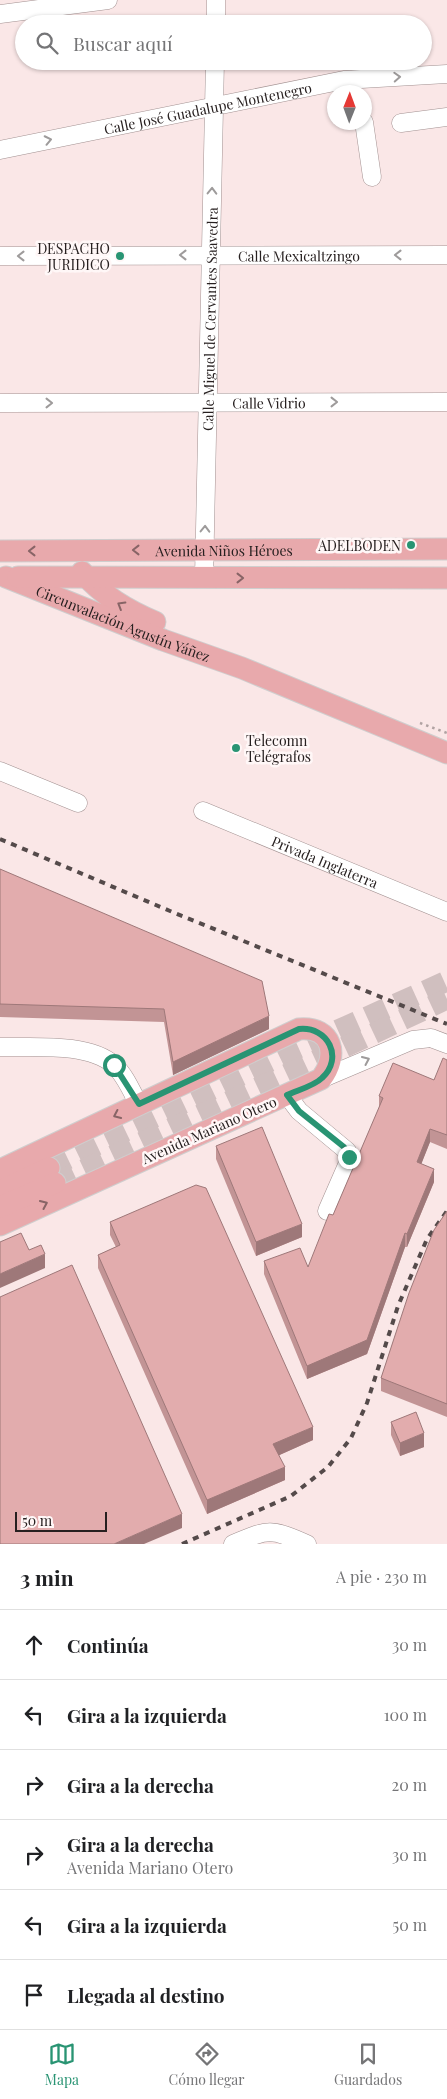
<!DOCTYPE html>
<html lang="es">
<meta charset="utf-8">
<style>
:root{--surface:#fff;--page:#f6f6f6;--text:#202124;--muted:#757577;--line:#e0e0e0;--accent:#299473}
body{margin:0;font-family:"Playfair Display",serif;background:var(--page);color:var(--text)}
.compass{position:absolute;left:327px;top:85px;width:45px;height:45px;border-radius:50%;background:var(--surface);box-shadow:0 1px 4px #0004;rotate:1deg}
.scale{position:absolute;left:15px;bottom:12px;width:92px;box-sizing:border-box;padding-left:5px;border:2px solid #272020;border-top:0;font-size:14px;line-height:18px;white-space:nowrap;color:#272020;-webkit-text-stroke:4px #fff7f7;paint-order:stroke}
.stop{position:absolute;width:15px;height:15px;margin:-11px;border:4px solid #299473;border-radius:50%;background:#fff}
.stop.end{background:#299473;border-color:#fff;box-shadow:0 1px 5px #0008}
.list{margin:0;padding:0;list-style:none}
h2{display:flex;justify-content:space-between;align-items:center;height:65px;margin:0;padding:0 20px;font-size:21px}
h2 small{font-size:16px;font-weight:400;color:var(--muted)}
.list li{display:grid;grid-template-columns:32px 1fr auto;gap:15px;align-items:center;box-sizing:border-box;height:70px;padding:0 20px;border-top:1px solid var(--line)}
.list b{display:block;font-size:19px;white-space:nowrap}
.list p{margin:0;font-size:16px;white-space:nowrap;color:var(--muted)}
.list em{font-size:16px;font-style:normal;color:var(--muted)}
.icon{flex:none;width:28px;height:28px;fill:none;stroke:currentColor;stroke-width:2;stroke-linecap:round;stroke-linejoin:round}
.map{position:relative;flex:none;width:447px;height:1544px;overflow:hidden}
.search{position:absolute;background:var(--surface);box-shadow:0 1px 4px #0004;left:15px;right:15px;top:15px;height:55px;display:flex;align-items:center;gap:12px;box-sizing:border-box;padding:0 18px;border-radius:28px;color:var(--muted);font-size:19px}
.sheet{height:485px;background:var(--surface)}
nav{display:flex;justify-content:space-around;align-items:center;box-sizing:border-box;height:70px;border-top:1px solid var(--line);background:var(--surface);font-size:14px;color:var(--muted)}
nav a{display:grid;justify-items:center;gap:2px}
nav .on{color:var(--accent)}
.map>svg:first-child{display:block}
</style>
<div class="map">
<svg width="447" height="1544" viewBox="0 0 447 1544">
<rect width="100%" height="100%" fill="#fae7e7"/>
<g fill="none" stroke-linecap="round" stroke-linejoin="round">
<g stroke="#d0bfbf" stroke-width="21" stroke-dasharray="21 11" stroke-linecap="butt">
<polyline points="49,1168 296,1049 447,981"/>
<polyline points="55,1183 447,999"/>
</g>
<defs>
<g id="minor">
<polyline points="0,14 108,0"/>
<polyline points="216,24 216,0"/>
<polyline points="364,122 372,177"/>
<polyline points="401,123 447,117"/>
<path id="s1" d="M 0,150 L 344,80 L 447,74"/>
<path id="s2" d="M 0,256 L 447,255"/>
<path id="s3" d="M 0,403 L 447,402"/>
<path id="s4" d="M 204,577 L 215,61"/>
<polyline points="0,771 78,803"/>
<path id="s5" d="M 203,811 L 447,912"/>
<path d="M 0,1047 C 33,1048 88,1042 114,1065 C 125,1075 132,1092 139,1105"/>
<polyline points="321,1079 413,1040 431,1038 447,1044"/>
<polyline points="287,1095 299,1111 347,1151 348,1163 327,1211"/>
<path d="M 233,1544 C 270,1528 271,1529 307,1544"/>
</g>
<g id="major">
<path id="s6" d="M 0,551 L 447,549"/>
<path d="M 82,572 C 103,596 127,610 155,622"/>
<path id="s7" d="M 6,577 L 163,640 L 242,668 L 447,753"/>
<polyline points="18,577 447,578"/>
<path d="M 0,1170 L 299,1029 C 333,1026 339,1056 321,1079 L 0,1225"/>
<polyline points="0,1191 49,1168"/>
<polyline points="0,1207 55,1183"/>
</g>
</defs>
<use href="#minor" stroke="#a29191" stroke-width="19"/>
<use href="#major" stroke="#cfcece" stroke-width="23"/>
<polyline stroke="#b0a2a2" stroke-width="2.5" stroke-dasharray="2.5 4" stroke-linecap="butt" points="420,723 447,733"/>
<use href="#minor" stroke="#fff" stroke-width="18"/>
<use href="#major" stroke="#e8a9ac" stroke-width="21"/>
<g stroke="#544a4a" stroke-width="4" stroke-dasharray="6 6" stroke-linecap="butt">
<polyline points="0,839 170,911 447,1024"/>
<polyline points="182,1544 291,1496 328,1467 351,1438 367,1403 398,1306 427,1239 447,1211"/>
</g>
</g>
<g fill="#c29495">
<polygon points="0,869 269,1029 173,1075 164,1022 0,1017"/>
<polygon points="447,1060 447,1149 430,1142 421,1164 434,1182 407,1247 405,1247 367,1354 307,1379 264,1274 264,1261 308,1267 333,1215 379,1108 379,1096 434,1080"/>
<polygon points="216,1146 302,1237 256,1256 216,1159"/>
<polygon points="447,1211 447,1417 381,1391 381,1378"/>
<polygon points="110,1222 313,1440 279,1455 285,1480 207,1514 98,1268 98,1255 116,1247 110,1235"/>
<polygon points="391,1422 424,1447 400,1456 391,1435"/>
</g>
<g fill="#9e7879">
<polygon points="269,1016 269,1029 173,1075 173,1062"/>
<polygon points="430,1129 430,1142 417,1175 417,1162"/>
<polygon points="434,1169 434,1182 407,1247 407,1234"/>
<polygon points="302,1224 302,1237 256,1256 256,1242"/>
<polygon points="405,1233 405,1247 367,1354 307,1379 307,1366"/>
<polygon points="45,1254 45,1268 0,1288 0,1274"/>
<polygon points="313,1427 313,1440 273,1458 273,1444"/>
<polygon points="424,1433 424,1447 400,1456 400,1443"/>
<polygon points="285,1467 285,1480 207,1514 207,1500"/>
<polygon points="182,1514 182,1528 144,1544 114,1544"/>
</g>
<g fill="#e2acad" stroke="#9e7879">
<polygon points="0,869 262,981 269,1016 173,1062 164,1009 0,1004"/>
<polygon points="443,1058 447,1060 447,1135 430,1129 417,1162 434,1169 407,1234 405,1233 367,1340 307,1366 264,1261 300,1248 308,1267 329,1214 333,1215 383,1098 379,1096 393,1063 434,1080"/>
<polygon points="262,1127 302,1224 256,1242 216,1146"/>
<polygon points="196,1185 206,1188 313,1427 273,1444 285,1467 207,1500 98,1255 120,1245 110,1222"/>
<polygon points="447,1211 447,1404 381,1378 409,1293 434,1230"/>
<polygon points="21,1233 29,1250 41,1245 45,1254 0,1274 0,1242"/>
<polygon points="72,1265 182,1514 114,1544 0,1544 0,1297"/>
<polygon points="416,1412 424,1433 400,1443 391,1422"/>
</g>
<defs><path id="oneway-chevron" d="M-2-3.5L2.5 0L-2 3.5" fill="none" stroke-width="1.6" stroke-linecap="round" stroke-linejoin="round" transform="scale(1.25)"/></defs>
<g stroke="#9e9b9b">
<use href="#oneway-chevron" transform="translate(397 77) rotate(-3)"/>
<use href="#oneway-chevron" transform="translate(48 140) rotate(-12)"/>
<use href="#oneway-chevron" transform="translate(212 191) rotate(-89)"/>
<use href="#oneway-chevron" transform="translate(183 255) rotate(180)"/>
<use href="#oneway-chevron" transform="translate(398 255) rotate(180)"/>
<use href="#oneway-chevron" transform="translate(21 256) rotate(180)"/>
<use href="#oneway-chevron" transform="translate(334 402)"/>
<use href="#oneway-chevron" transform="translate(49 403)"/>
<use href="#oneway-chevron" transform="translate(205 529) rotate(-89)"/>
<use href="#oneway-chevron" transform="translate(366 1060) rotate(-24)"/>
</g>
<g stroke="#886466">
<use href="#oneway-chevron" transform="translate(136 550) rotate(180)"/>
<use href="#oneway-chevron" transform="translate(32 551) rotate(180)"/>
<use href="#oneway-chevron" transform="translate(240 578)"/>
<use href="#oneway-chevron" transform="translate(121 605) rotate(-149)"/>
<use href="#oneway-chevron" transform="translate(117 1115) rotate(155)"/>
<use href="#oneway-chevron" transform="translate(44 1204) rotate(-24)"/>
</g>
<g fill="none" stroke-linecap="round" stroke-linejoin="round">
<path stroke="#299473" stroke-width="6" d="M 114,1065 L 139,1104 L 299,1029 C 328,1026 344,1058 322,1078 C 314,1086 298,1090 287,1095 L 299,1111 L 344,1147 L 349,1157"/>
</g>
<g fill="#299473" stroke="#fff7f7" stroke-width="2">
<circle cx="120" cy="256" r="5"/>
<circle cx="411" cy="545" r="5"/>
<circle cx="236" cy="748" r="5"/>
</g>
<g text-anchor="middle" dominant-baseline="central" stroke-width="5" stroke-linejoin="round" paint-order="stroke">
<g font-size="14" fill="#272020" stroke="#fff7f7">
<text stroke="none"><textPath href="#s1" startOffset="212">Calle José Guadalupe Montenegro</textPath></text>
<text stroke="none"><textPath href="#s2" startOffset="299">Calle Mexicaltzingo</textPath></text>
<text stroke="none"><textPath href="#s4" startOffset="258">Calle Miguel de Cervantes Saavedra</textPath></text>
<text stroke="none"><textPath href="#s3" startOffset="269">Calle Vidrio</textPath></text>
<text stroke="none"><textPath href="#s6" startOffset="224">Avenida Niños Héroes</textPath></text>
<text stroke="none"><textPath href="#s7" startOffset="126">Circunvalación Agustín Yáñez</textPath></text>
<text stroke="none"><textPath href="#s5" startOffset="132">Privada Inglaterra</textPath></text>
<text transform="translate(209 1130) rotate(-24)">Avenida Mariano Otero</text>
</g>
<g font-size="14" fill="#272020" stroke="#fff7f7" text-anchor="end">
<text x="110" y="248">DESPACHO<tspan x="110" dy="16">JURIDICO</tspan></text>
<text x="401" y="545">ADELBODEN</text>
<text x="246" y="740" text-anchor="start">Telecomn<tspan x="246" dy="16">Telégrafos</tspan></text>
</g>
</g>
</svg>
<svg class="compass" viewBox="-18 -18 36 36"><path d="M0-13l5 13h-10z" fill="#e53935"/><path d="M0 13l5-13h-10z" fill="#757577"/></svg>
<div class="scale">50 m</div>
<div class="stop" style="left:114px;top:1065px"></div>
<div class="stop end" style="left:349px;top:1157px"></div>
<div class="search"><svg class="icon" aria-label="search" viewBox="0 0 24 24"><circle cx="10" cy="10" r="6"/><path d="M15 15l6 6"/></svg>Buscar aquí</div>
</div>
<section class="sheet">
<h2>3 min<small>A pie · 230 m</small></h2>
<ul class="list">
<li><svg class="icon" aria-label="ahead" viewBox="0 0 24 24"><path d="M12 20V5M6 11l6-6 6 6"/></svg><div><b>Continúa</b></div><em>30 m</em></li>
<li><svg class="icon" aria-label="left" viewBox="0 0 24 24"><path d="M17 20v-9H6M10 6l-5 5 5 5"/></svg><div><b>Gira a la izquierda</b></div><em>100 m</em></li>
<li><svg class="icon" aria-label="right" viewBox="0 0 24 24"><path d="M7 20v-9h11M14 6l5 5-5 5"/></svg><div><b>Gira a la derecha</b></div><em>20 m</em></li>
<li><svg class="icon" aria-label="right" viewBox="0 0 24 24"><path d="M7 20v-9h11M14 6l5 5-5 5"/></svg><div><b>Gira a la derecha</b><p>Avenida Mariano Otero</p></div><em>30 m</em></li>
<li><svg class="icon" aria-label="left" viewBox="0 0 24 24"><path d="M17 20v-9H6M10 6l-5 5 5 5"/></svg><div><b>Gira a la izquierda</b></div><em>50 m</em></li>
<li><svg class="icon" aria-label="arrive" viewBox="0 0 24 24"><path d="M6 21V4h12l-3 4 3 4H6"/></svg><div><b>Llegada al destino</b></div></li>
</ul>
</section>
<nav>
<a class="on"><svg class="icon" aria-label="map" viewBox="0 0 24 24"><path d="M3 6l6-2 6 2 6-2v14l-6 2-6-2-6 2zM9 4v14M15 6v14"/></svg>Mapa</a>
<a><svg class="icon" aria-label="directions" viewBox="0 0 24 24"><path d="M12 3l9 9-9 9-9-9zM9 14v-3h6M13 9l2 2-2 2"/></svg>Cómo llegar</a>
<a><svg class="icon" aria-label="saved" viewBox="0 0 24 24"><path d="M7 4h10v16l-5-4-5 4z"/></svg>Guardados</a>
</nav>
